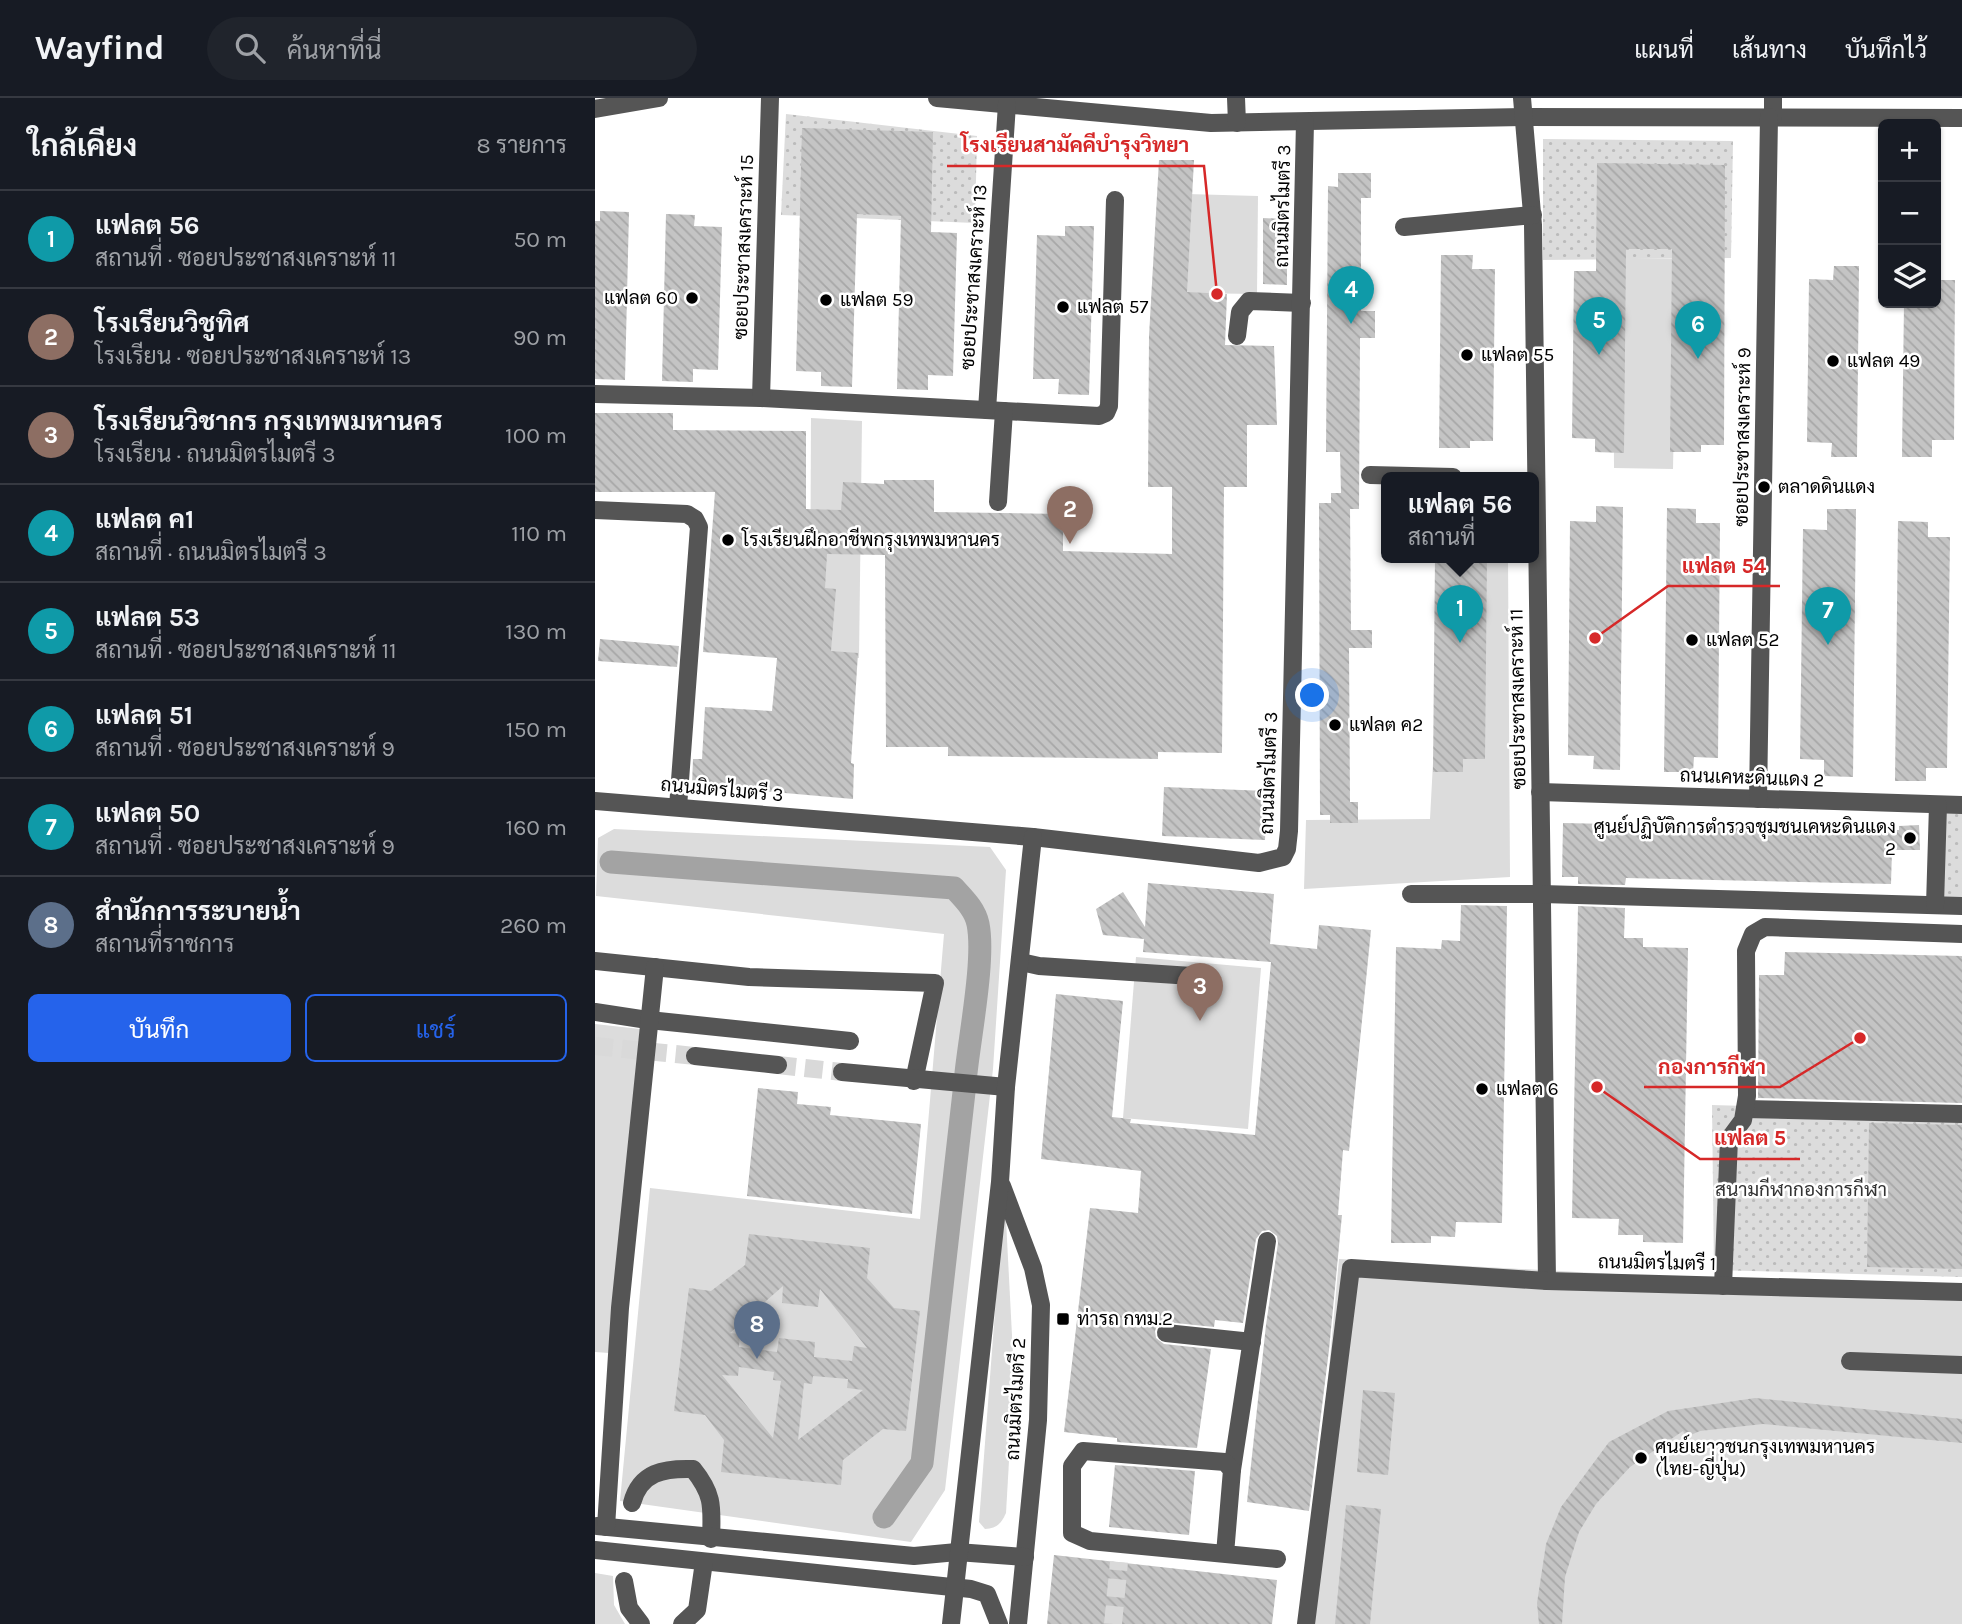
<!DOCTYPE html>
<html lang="th">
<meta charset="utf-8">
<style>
:root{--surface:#171b24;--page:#20242c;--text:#f1f3f6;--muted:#9ea1a6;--line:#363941;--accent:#2563eb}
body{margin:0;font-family:Karla,Sarabun,sans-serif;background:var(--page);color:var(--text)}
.controls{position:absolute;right:21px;top:21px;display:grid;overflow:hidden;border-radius:10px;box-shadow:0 2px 5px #0004}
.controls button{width:63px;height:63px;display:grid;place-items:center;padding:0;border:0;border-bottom:2px solid var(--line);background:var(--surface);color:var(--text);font:35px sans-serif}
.you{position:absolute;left:718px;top:598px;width:24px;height:24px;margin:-18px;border:5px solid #fff;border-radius:50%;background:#1a73e8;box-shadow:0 0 0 10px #1a73e833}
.badge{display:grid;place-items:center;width:46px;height:46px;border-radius:50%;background:var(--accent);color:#fff;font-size:23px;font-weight:700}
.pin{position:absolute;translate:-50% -58px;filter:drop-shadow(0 2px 4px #0008)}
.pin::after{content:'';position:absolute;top:37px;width:24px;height:21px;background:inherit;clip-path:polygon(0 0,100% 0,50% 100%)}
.popup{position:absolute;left:786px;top:374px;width:158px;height:91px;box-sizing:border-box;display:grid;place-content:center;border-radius:10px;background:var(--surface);filter:drop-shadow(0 2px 5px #0005);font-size:23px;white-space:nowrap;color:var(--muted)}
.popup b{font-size:26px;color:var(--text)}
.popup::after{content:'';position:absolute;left:50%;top:100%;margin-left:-14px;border:14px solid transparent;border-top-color:var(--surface)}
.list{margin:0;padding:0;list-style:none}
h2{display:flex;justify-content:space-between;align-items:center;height:91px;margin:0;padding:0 28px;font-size:30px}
h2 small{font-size:23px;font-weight:400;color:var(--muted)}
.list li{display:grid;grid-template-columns:46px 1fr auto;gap:21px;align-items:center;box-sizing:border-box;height:98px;padding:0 28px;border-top:2px solid var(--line)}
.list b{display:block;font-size:26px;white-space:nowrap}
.list p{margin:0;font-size:23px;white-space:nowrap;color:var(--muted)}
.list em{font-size:23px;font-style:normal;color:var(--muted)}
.actions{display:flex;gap:14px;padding:21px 28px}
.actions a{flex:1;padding:16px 0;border:2px solid var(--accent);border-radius:10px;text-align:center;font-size:24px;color:var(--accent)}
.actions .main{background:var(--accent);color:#fff}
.icon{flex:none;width:38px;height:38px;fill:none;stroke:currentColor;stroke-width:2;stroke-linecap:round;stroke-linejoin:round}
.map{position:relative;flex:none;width:1367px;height:1526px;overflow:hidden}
header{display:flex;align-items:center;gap:42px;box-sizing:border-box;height:98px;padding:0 35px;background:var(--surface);border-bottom:2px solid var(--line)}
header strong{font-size:33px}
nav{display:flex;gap:38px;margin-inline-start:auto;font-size:24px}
.search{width:490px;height:63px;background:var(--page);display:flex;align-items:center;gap:18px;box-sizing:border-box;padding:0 24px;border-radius:38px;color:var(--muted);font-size:26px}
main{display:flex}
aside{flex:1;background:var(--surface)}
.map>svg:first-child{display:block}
</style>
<header>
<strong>Wayfind</strong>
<div class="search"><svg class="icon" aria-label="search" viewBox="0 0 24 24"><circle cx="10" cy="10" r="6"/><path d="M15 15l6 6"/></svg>ค้นหาที่นี่</div>
<nav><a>แผนที่</a><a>เส้นทาง</a><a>บันทึกไว้</a></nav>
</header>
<main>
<aside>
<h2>ใกล้เคียง<small>8 รายการ</small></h2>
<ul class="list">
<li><span class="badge" style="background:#0f9aa8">1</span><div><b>แฟลต 56</b><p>สถานที่ · ซอยประชาสงเคราะห์ 11</p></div><em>50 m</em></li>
<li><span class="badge" style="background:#8d6e63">2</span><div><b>โรงเรียนวิชูทิศ</b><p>โรงเรียน · ซอยประชาสงเคราะห์ 13</p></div><em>90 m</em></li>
<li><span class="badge" style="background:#8d6e63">3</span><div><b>โรงเรียนวิชากร กรุงเทพมหานคร</b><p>โรงเรียน · ถนนมิตรไมตรี 3</p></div><em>100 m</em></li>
<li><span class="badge" style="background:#0f9aa8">4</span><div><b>แฟลต ค1</b><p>สถานที่ · ถนนมิตรไมตรี 3</p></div><em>110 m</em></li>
<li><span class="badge" style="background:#0f9aa8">5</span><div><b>แฟลต 53</b><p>สถานที่ · ซอยประชาสงเคราะห์ 11</p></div><em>130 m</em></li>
<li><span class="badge" style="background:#0f9aa8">6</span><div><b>แฟลต 51</b><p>สถานที่ · ซอยประชาสงเคราะห์ 9</p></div><em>150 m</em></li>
<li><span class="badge" style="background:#0f9aa8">7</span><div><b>แฟลต 50</b><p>สถานที่ · ซอยประชาสงเคราะห์ 9</p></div><em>160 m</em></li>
<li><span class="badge" style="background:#5c6f8a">8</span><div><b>สำนักการระบายน้ำ</b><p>สถานที่ราชการ</p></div><em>260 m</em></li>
</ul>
<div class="actions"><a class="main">บันทึก</a><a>แชร์</a></div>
</aside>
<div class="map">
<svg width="1367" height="1526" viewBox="0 0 1367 1526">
<defs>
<pattern id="park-dots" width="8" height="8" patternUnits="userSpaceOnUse" patternTransform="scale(1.75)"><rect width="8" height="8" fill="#dcdcdc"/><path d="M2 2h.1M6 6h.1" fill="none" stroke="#bbb" stroke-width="1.8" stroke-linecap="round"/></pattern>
<pattern id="building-back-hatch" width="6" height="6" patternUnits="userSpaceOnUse" patternTransform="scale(1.75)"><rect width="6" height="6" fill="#c4c4c4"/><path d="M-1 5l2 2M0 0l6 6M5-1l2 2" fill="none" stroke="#a7a7a7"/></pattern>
</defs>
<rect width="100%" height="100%" fill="#fff"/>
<g fill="#dcdcdc">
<polygon points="592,96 663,98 662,196 591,195"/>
<polygon points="1018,161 1082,161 1078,371 1019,370"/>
<polygon points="216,320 267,323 264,560 215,556"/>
<polygon points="849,459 913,459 915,779 709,791 711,722 835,721"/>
<polygon points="19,731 395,749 411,772 398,971 350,1392 316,1444 25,1403 55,1090 325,1121 349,836 1,798 3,740"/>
<polygon points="541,859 666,870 653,1031 528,1020"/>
<polygon points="0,926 45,931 14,1255 0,1254"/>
<path d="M 407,1121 L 411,1122 L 419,1276 L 411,1415 C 406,1426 402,1430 390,1431 L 384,1424 Z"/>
<polygon points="744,1161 1367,1195 1367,1526 711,1526"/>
<polygon points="0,1475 18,1478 19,1507 30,1526 0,1526"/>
</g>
<g fill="url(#park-dots)">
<polygon points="191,16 382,38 380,125 186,117"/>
<polygon points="948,41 1138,43 1136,160 948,162"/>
<polygon points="1351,714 1367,715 1367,801 1348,801"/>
<polygon points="1117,1007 1367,1014 1367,1179 1119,1172"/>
</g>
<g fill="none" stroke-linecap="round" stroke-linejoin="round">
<g stroke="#a3a3a3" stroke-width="23">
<path d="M 16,764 L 359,790 C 368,800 380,811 383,826 C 390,860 375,937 371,975"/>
<polyline points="289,1419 327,1365 369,994"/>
</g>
</g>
<g fill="url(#building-back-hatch)" fill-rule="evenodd">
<polygon points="207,30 338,34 336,134 362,135 358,278 333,277 333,292 302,291 306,118 262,116 257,289 226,288 226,274 201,273"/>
<polygon points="564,62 599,62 592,194 632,196 630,247 679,248 682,327 652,327 652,389 629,389 627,655 563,654 563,661 353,658 353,649 291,649 290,457 232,456 230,490 241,491 236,553 263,555 256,665 259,666 258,701 97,687 98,661 107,661 110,609 177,613 182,560 108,554 120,394 0,394 0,315 78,315 78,332 211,333 211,411 246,412 248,384 289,386 289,382 339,382 339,414 468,416 468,453 577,456 577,389 553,389 554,238"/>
<polygon points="1002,65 1130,67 1129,347 1106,347 1106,354 1075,354 1077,151 1031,151 1029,355 1000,354 1000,341 977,340 979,173 1001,173"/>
<polygon points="743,75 776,75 776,100 766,100 766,213 780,213 780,240 765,240 764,411 755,411 756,532 777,532 777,550 754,550 755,704 763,704 763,725 735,725 735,717 725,717 724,405 736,405 736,395 746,395 745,354 731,354 733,88 743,89"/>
<polygon points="5,113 34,114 30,282 0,281 0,123 5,123"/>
<polygon points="71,116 100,117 99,128 127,129 123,272 98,271 98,284 67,283"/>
<polygon points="668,120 692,121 692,187 668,186"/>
<polygon points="470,128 499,128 494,297 463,296 464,281 438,281 442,137 470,138"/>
<polygon points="846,157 878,157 877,171 900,171 898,343 875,343 875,350 844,350"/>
<polygon points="1239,168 1264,168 1262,359 1236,359 1237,345 1212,344 1214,181 1238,182"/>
<polygon points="1341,182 1360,182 1359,342 1337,342 1337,359 1307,359 1309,205 1341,205"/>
<polygon points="1001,408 1028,409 1025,672 998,671 999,658 973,657 975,423 1001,424"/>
<polygon points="1072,410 1101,411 1101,425 1125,425 1123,660 1099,659 1098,674 1069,674"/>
<polygon points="1232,411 1261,411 1258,679 1229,678 1229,662 1205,661 1208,431 1232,432"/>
<polygon points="1303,423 1333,424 1333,439 1355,439 1352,670 1331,670 1331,683 1300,683"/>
<polygon points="840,459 892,459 890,661 868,661 868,674 838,674"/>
<polygon points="5,541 84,548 82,569 3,563"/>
<polygon points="569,689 672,693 670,742 567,738"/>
<polygon points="968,725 1304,732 1304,728 1324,727 1325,752 1297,752 1296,786 1031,780 1030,787 983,786 983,779 967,779"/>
<polygon points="553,785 679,796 675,846 722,851 724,827 776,832 754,1053 748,1052 743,1117 747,1117 734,1252 714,1413 652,1404 671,1227 683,1145 682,1138 674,1132 667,1133 661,1141 648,1225 620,1222 619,1229 571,1224 562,1228 560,1233 561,1240 569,1246 616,1251 602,1350 522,1344 522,1340 469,1334 495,1110 543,1115 546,1073 446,1061 461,896 528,903 517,1019 536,1021 535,1025 660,1037 676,864 548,854 549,841 508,837 501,811 528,794 550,829"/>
<polygon points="866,807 912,808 907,1125 861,1124 860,1139 836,1138 836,1145 796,1145 801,849 846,851 847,842 865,843"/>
<polygon points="983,808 1030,810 1029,840 1048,840 1048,849 1093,850 1088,1145 1048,1144 1048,1137 1023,1137 1024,1121 977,1120"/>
<polygon points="1190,854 1367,858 1367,1005 1163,1000 1164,877 1189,877"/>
<polygon points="163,990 203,994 202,1006 236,1009 235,1017 326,1026 317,1116 152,1098"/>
<polygon points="1274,1025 1367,1027 1367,1171 1272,1169"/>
<path d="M 154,1136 L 275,1150 L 272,1180 L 299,1210 L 325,1213 L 311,1333 L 288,1331 L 248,1362 L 246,1387 L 126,1374 L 129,1342 L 110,1317 L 79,1313 L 94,1190 L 116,1193 L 150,1167 ZM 188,1188 L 187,1205 L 223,1209 L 225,1191 L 272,1250 L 259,1248 L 257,1263 L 219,1259 L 220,1244 L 184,1240 L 182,1254 L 144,1249 L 145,1236 L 135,1235 ZM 144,1269 L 179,1274 L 178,1282 L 186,1283 L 178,1340 L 127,1277 L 143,1278 ZM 218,1278 L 253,1281 L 252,1290 L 268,1292 L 203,1342 L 209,1285 L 217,1286 Z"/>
<polygon points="768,1292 800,1295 793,1377 762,1374"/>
<polygon points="1160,1300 1367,1321 1367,1345 1168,1326 1105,1333 1091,1339 1088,1333 1035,1369 1001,1406 984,1434 970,1479 967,1526 944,1526 942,1505 951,1446 966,1409 1014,1344 1073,1313"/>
<polygon points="520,1367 600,1373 594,1437 514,1429"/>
<polygon points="751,1407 786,1411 775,1526 740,1526"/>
<polygon points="459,1457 682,1482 677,1526 452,1526"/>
</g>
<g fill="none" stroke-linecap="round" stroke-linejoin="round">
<g stroke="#d9d9d9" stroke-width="18" stroke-dasharray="18 9" stroke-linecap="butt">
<polyline points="0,948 100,958"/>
<polyline points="183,967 247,974"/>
<polyline points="518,1526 524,1464"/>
</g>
<g stroke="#555" stroke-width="18">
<polyline points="342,0 616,25 928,19 1367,20"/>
<polyline points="641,0 642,25"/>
<polyline points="927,0 938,127 952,1183"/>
<polyline points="0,11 64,0"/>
<polyline points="1178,19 1178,0"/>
<polyline points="809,129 938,117"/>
<polyline points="642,238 645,214 654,203 707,205"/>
<polyline points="0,296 166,300 504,318 511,315 514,308 520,102"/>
<polyline points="166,300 175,0"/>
<polyline points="392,312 412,6"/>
<polyline points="775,377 858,379"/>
<polyline points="403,404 409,313"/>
<polyline points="0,412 92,416 100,421 104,429 83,709"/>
<polyline points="945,694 1367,707"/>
<polyline points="1163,701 1174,19"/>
<polyline points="0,703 438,739 664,765 688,759 692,751 694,733 710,24"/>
<polyline points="816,796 947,796 1367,808"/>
<polyline points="1340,807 1343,707"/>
<polyline points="0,863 154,879 340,885 319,983"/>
<polyline points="426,864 444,868 612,879"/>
<polyline points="0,914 59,923"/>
<polyline points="54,922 255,943"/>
<polyline points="100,958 183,967"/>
<polyline points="247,974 411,989"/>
<polyline points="1150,1011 1367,1016"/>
<polyline points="407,1088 438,1170 446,1207 443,1322 423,1526"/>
<polyline points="1128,1188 1134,1041 1148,1022 1152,998 1151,853 1158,836 1170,829 1367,836"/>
<polyline points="571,1235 657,1244"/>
<polyline points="1255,1263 1367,1267"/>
<polyline points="637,1372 672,1143"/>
<path d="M 37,1405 C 45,1374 69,1370 98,1371 C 119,1397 117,1409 116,1441"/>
<polyline points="2,1428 319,1458 362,1454 430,1459"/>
<polyline points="11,1429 25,1210 60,869"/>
<polyline points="0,1452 376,1491 392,1496 404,1526"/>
<polyline points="630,1456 637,1372 630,1364 488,1353 477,1368 477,1435 495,1443 682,1461"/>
<polyline points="29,1483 34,1510 46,1526"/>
<polyline points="87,1526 102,1512 109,1464"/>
<polyline points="356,1526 405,1084 411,989 438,739"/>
<polyline points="711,1526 756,1170 952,1183 1367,1194"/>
</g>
</g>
<g fill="#000" stroke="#fff" stroke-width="2.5">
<circle cx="97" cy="200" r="7"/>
<circle cx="231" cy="202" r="7"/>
<circle cx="468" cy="209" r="7"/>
<circle cx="872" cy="257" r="7"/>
<circle cx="1238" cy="263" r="7"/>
<circle cx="1169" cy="389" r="7"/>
<circle cx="133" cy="442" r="7"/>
<circle cx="1097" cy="542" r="7"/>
<circle cx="740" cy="627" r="7"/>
<circle cx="1315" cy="740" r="7"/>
<circle cx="887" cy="991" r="7"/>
<rect x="461" y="1214" width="14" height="14" rx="3.5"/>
<circle cx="1046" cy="1360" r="7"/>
</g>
<g text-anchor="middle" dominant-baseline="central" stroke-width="5" stroke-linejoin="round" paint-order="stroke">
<g font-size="19" fill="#000" stroke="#fff">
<text transform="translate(688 108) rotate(-89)">ถนนมิตรไมตรี 3</text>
<text transform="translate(149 149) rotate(-88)">ซอยประชาสงเคราะห์ 15</text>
<text transform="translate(379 179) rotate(-86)">ซอยประชาสงเคราะห์ 13</text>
<text transform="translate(1148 339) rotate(-89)">ซอยประชาสงเคราะห์ 9</text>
<text transform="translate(923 601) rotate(-91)">ซอยประชาสงเคราะห์ 11</text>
<text transform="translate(674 675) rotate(-88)">ถนนมิตรไมตรี 3</text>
<text transform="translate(1157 680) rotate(2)">ถนนเคหะดินแดง 2</text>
<text transform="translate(127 692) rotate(5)">ถนนมิตรไมตรี 3</text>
<text transform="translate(1062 1165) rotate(1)">ถนนมิตรไมตรี 1</text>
<text transform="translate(421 1301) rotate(-87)">ถนนมิตรไมตรี 2</text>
</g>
<g font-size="19" fill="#000" stroke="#fff" text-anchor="start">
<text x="83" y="200" text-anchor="end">แฟลต 60</text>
<text x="245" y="202">แฟลต 59</text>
<text x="482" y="209">แฟลต 57</text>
<text x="886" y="257">แฟลต 55</text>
<text x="1252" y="263">แฟลต 49</text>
<text x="1183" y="389">ตลาดดินแดง</text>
<text x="147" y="442">โรงเรียนฝึกอาชีพกรุงเทพมหานคร</text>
<text x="1111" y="542">แฟลต 52</text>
<text x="754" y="627">แฟลต ค2</text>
<text x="1301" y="729" text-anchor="end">ศูนย์ปฏิบัติการตำรวจชุมชนเคหะดินแดง<tspan x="1301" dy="22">2</tspan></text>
<text x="901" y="991">แฟลต 6</text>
<text x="482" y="1221">ท่ารถ กทม.2</text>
<text x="1060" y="1349">ศูนย์เยาวชนกรุงเทพมหานคร<tspan x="1060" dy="22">(ไทย-ญี่ปุ่น)</tspan></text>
</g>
<g font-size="19" fill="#333" stroke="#fff">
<text x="1206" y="1092">สนามกีฬากองการกีฬา</text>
</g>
</g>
<path fill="none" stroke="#d62828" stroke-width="2.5" d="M622 196L609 68H352M1000 540L1073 488H1185M1265 940L1185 989H1049M1002 989L1105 1061H1205"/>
<g fill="#d62828" stroke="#fff" stroke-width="2.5">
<circle cx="622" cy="196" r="7"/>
<circle cx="1000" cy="540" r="7"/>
<circle cx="1265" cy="940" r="7"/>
<circle cx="1002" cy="989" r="7"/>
</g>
<g font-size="21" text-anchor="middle" font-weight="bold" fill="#d62828" stroke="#fff" stroke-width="5" stroke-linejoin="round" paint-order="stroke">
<text x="480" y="54">โรงเรียนสามัคคีบํารุงวิทยา</text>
<text x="1129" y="475">แฟลต 54</text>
<text x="1117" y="976">กองการกีฬา</text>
<text x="1155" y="1047">แฟลต 5</text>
</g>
</svg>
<div class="controls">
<button>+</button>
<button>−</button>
<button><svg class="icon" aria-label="layers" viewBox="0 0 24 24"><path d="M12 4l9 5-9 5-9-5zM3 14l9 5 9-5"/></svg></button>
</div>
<div class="you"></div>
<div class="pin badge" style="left:865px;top:545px;background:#0f9aa8">1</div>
<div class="popup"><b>แฟลต 56</b>สถานที่</div>
<div class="pin badge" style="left:475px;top:446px;background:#8d6e63">2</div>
<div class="pin badge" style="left:605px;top:923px;background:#8d6e63">3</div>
<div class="pin badge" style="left:756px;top:226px;background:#0f9aa8">4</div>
<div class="pin badge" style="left:1004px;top:257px;background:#0f9aa8">5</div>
<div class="pin badge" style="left:1103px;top:261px;background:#0f9aa8">6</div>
<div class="pin badge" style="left:1233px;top:547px;background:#0f9aa8">7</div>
<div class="pin badge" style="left:162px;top:1261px;background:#5c6f8a">8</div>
</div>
</main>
